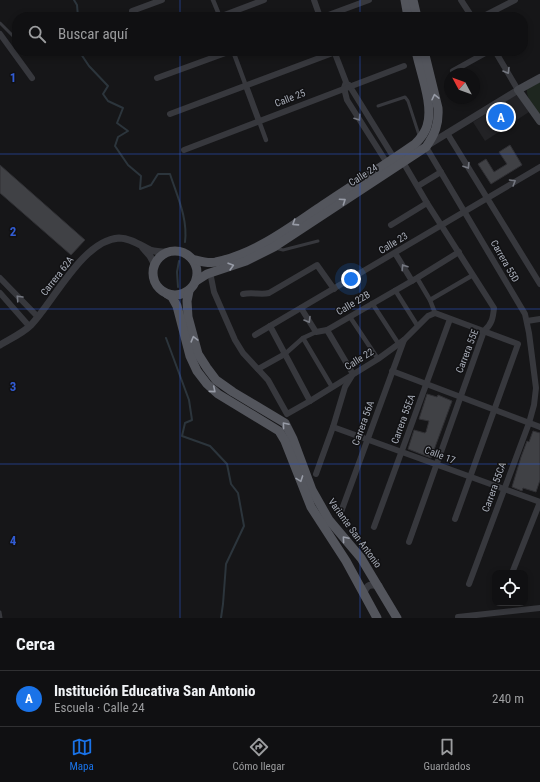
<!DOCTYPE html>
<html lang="es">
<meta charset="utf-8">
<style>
:root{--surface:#101012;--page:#1e1e20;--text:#f1f3f6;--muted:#9c9d9f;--line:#303032;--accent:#1a73e8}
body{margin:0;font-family:"Roboto Condensed",sans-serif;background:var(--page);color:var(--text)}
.controls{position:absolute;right:12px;bottom:12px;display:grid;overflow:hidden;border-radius:8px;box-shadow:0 2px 6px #0003}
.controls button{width:36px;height:36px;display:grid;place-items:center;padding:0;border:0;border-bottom:1px solid var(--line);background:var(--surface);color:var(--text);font:20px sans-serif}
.compass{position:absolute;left:444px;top:68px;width:36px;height:36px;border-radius:50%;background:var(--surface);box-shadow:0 2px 6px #0003;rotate:311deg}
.you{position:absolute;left:351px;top:279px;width:14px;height:14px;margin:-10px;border:3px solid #fff;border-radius:50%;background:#1a73e8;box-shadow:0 0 0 6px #1a73e833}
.badge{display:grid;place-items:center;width:26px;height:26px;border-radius:50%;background:var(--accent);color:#fff;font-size:13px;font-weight:700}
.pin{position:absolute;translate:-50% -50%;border:2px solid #fff;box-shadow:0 1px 4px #0006}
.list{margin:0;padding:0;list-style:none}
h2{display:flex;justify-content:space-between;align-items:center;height:52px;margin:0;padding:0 16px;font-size:17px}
h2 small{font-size:13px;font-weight:400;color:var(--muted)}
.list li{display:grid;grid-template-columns:26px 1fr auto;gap:12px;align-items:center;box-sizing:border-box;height:56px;padding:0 16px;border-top:1px solid var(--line)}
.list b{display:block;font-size:15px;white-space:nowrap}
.list p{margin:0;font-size:13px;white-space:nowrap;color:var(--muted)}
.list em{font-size:13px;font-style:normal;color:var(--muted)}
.icon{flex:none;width:22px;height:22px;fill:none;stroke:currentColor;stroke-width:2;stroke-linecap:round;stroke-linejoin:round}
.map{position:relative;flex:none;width:540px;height:618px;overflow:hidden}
.search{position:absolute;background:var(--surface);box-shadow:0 2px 6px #0003;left:12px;right:12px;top:12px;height:44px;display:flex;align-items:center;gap:10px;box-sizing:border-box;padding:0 14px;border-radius:16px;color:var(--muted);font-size:15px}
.sheet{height:108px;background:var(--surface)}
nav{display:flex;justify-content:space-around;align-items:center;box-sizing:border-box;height:56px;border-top:1px solid var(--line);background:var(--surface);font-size:11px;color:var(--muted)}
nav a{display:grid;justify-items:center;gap:2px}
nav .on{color:var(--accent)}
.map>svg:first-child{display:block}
</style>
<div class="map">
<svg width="540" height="618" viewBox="0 0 540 618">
<rect width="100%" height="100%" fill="#161618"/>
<polygon fill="#222225" points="517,94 529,112 485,141 473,122"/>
<path fill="#1e261f" d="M 540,80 L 540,117 C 535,108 525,98 527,87 Z"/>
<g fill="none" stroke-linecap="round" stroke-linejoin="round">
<g stroke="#2c353c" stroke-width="2">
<polyline points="74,0 77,5 78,17"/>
<path d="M 79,51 L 89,66 L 108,86 L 103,94 L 108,101 L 123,108 L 117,123 L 128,131 L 118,137 L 115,146 L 128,165 L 141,176 L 140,189 L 151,185 L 158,174 L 170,174 C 177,196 188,218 185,242"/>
<polyline points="178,287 177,272 179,261"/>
<polyline points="166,338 189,400 192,420 185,423 182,436 210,446 227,464 231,484 238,493 244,526 226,564 223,604 221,618"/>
</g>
</g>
<g fill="#404145" stroke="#303034">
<polygon points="510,145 522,165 491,184 478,164 486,159 494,172 507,164 499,152"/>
<polygon points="0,165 85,240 71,255 0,193"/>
<polygon points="427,394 437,397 438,395 452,401 431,458 408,449 414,430 425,433 426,432 429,421 419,419"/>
<polygon points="533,431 540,433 540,480 536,492 523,488 522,491 512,487 521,457 527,441 529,442"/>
</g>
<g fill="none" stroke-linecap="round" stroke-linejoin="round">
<g stroke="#37383d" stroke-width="3">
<polyline points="0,23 14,37"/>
<polyline points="378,106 405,97 408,101 419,135"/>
<polyline points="275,248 283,250 318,241"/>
<polyline points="0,612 1,618"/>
</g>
<g stroke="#37383d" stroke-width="4.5">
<polyline points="213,0 220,17"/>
<polyline points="233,51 246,86"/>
<polyline points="259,121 266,140"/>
<polyline points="417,278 430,300 435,313"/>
<polyline points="395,290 417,325"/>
<polyline points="430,300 473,275"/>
<polyline points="372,303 398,343"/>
<polyline points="350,317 378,359"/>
<polyline points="303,338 332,387"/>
<polyline points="285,354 303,338 316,332"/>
</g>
<g stroke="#37383d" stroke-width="6">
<polyline points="314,0 320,17"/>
<polyline points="461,0 472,17"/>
<polyline points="132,11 162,0"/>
<polyline points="219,17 264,0"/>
<polyline points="323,17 369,0"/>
<polyline points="482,17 515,0"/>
<polyline points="0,34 32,78"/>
<polyline points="334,51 346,82 344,88 347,100 387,163"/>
<polyline points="495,51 518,90"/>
<polyline points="453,71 489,51"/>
<polyline points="157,78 231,51"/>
<polyline points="349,85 394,158"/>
<polyline points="246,86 259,121"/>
<polyline points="170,114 338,51"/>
<polyline points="447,133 540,284"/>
<polyline points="426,147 525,314 529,333 536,388 534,405 529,423 469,584"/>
<polyline points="184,150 404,66"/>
<path d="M 403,162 L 427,203 L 494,308 C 493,318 492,324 484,331 L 409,542"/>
<polyline points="418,186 441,172"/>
<polyline points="391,225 427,203"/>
<polyline points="395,253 412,281"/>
<polyline points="210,272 214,292 235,340 243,353 268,380 287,414 310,401 378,359 404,340 428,316 435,313 518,344 455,519"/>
<polyline points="0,278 38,317"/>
<polyline points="0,293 29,326"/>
<path d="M 243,294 C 252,292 262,295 269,293 L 317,265 L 334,289"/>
<polyline points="301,308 316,332 327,330 417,278 459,252"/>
<polyline points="527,321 540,319"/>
<polyline points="270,326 310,401"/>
<polyline points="255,335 540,167"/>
<polyline points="258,369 285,354"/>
<polyline points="392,371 540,427"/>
<polyline points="333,427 540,502"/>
<polyline points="316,474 333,427 345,387 353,374 327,330"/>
<polyline points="341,512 404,340"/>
<polyline points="374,527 450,319"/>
<polyline points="512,573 540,502"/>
<polyline points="458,617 540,608"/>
</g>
<g stroke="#37383d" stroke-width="7">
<polyline points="428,145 518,90"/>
<polyline points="143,248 150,256 155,265"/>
<path d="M 0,345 C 10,339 23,333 31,325 C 54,301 83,240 119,238 C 130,238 140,245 150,250 C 156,252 162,252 168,252"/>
<path d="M 364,593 C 367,584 371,584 379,586"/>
</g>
<polyline stroke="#45474d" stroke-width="8" points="540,78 518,90 540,121"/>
<g stroke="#53555c" stroke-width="9">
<polyline points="405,0 408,17"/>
<polyline points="413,0 417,17"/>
<circle cx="175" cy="273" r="22"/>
<path d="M 192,259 C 200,261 208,264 216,262 C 257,253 290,227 323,205 C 354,184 385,165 415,144 C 420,139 425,133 427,126 C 434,105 420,72 416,51"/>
<path d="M 196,281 L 207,274 L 246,261 L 274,247 L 426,147 C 435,134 439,124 438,108 L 424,51"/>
<polyline points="189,291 187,301 188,317 198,354 207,368 216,380 233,392 285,423 293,439 312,490 329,520 361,558 397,618"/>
<polyline points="167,294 172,297 177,306 190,356 197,371 207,384 218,394 279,431 285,441 311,507 346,561 377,618"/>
</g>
</g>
<defs><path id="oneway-chevron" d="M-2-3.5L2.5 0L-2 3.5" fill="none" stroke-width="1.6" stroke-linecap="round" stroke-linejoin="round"/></defs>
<g stroke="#757881">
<use href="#oneway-chevron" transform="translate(507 71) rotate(59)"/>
<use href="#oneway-chevron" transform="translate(358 118) rotate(57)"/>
<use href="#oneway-chevron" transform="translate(467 166) rotate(58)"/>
<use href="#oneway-chevron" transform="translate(513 182) rotate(-31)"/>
<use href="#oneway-chevron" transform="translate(404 267) rotate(-123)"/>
<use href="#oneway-chevron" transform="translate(19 298) rotate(-133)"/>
<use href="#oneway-chevron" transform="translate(308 320) rotate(59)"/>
</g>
<g stroke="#979ba6">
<use href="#oneway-chevron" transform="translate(435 97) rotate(-103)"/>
<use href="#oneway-chevron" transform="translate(343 201) rotate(-34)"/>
<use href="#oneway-chevron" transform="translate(295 223) rotate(147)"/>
<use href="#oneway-chevron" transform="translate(231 266) rotate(-16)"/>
<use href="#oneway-chevron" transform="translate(194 339) rotate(-105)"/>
<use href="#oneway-chevron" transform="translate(213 390) rotate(40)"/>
<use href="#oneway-chevron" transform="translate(285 425) rotate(-130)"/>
<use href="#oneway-chevron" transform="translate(300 479) rotate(70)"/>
<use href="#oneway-chevron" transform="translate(345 539) rotate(-130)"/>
</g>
<path fill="none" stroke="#325cd3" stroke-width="1" stroke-opacity="0.55" d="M 180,0 L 180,17M 360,0 L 360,17M 180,51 L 180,618M 360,51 L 360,618M 0,154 L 540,154M 0,309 L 540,309M 0,464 L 540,464"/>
<g text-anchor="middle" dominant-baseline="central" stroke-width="3" stroke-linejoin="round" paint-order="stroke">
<g font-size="10" fill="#a8adb8" stroke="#111113">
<text transform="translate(290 98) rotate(-21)">Calle 25</text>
<text transform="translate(363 175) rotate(-33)">Calle 24</text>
<text transform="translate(393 243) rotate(-31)">Calle 23</text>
<text transform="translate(505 261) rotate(60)">Carrera 55D</text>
<text transform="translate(57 276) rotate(-52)">Carrera 62A</text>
<text transform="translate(353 303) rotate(-31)">Calle 22B</text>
<text transform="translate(467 351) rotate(-69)">Carrera 55E</text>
<text transform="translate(359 359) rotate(-32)">Calle 22</text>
<text transform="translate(403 419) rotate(-70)">Carrera 55EA</text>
<text transform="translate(363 423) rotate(-70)">Carrera 56A</text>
<text transform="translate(440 455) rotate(21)">Calle 17</text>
<text transform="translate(494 487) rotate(-70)">Carrera 55CA</text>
<text transform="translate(355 533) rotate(54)">Variante San Antonio</text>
</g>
</g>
<g font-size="13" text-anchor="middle" font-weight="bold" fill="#325cd3" stroke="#111113" stroke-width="3" stroke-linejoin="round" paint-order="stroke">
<text x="13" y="82">1</text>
<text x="13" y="236">2</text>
<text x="13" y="391">3</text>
<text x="13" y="545">4</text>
</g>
</svg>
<div class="controls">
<button><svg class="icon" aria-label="locate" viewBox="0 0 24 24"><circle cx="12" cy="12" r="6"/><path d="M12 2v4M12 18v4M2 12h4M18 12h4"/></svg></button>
</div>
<svg class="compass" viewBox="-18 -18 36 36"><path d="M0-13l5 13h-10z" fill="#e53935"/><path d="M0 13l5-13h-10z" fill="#9c9d9f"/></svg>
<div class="you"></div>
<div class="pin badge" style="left:501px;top:117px">A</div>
<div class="search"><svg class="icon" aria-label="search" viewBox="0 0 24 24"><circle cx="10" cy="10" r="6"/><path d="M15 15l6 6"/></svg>Buscar aquí</div>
</div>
<section class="sheet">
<h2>Cerca<small></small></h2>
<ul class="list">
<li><span class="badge">A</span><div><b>Institución Educativa San Antonio</b><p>Escuela · Calle 24</p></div><em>240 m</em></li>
</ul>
</section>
<nav>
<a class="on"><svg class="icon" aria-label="map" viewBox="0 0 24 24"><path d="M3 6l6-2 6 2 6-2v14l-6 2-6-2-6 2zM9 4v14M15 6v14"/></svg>Mapa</a>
<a><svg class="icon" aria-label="directions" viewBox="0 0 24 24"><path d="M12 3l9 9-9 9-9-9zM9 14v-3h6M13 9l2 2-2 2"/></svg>Cómo llegar</a>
<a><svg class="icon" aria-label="saved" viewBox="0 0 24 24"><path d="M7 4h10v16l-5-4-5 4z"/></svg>Guardados</a>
</nav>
